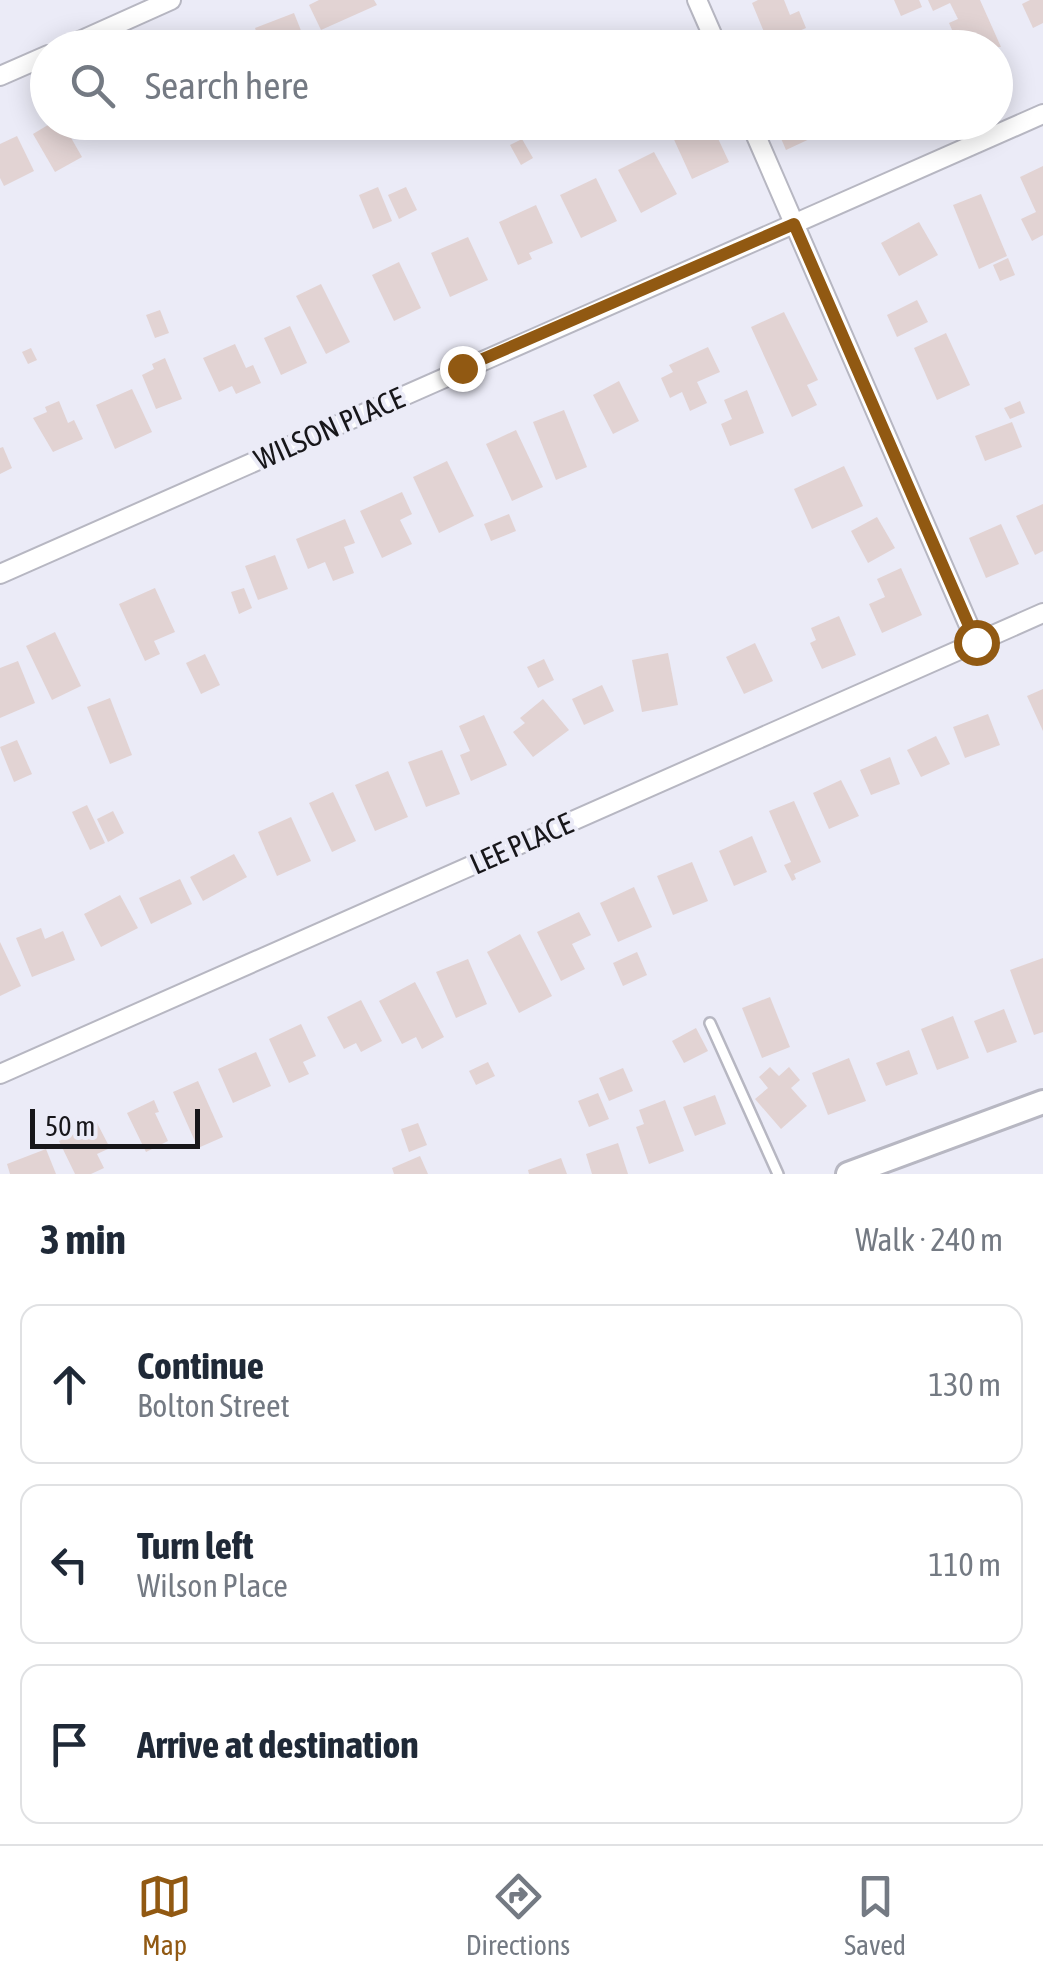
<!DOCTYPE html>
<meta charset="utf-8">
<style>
:root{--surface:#fff;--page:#f6f6f7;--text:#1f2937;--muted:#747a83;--line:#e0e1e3;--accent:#915912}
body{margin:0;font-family:"Asap Condensed",sans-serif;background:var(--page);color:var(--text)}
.scale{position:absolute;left:30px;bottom:25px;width:170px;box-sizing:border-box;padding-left:10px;border:5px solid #17161a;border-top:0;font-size:28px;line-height:35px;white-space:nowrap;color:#17161a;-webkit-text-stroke:8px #ebebf7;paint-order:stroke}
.stop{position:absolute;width:30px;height:30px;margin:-22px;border:8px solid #915912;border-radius:50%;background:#fff}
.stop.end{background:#915912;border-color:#fff;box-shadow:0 2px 10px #0008}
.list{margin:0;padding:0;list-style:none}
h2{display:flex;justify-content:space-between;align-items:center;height:130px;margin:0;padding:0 40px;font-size:42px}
h2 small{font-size:32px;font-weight:400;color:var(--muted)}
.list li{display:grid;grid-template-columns:65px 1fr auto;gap:30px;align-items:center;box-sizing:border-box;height:160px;margin:0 20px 20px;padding:0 20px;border:2px solid var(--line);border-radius:20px}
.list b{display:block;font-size:38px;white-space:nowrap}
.list p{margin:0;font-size:32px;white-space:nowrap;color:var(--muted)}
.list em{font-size:32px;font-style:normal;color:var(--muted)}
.icon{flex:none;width:55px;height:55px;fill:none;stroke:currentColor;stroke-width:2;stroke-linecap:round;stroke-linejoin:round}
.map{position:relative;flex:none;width:1043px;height:1174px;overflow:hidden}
.search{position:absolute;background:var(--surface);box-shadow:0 5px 25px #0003;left:30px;right:30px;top:30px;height:110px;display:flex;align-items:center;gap:25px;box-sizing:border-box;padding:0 35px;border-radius:55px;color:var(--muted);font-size:38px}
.sheet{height:670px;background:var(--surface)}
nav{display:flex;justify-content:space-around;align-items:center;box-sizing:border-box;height:140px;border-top:2px solid var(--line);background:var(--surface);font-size:28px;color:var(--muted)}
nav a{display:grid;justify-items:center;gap:5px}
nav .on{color:var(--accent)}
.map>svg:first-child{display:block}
</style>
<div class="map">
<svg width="1043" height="1174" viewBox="0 0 1043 1174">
<rect width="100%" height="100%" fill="#ebebf7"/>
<g fill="#e2d3d3">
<polygon points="319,0 374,0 377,5 321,30 309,5"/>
<polygon points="758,0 784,0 790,15 799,11 806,28 769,44 752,3"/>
<polygon points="894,0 919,0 922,7 901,16"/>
<polygon points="928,0 980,0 1001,47 960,48 949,23 958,19 950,3 933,11"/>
<polygon points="1030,0 1043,0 1043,23 1033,28 1022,4"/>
<polygon points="294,13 308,48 262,48 255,28"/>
<polygon points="53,122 62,122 82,157 55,172 33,134"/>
<polygon points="89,122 139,122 97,140"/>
<polygon points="666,122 693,122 699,137 714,130 729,162 692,179"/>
<polygon points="774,122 828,122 831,129 786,150"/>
<polygon points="17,136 34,171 4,186 0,178 0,144"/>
<polygon points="522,139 533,158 521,165 510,145"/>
<polygon points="654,152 677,194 641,213 618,170"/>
<polygon points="1043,166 1043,235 1032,241 1021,219 1036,212 1020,177"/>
<polygon points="596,178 617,221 581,238 560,195"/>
<polygon points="378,187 392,221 373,229 359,195"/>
<polygon points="406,187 417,210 399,219 388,195"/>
<polygon points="981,194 1007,256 979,269 953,205"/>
<polygon points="536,205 553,243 529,253 532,259 518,265 499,222"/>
<polygon points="919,222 938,255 899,276 881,243"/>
<polygon points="468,237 488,280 450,297 431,253"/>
<polygon points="1008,258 1015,275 1000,281 993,265"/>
<polygon points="399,262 421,308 394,321 372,275"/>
<polygon points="321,284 350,342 326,354 296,296"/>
<polygon points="917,300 928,322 897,337 887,315"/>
<polygon points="160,310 169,333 155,338 146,315"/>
<polygon points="784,312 818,380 807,385 817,405 792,417 751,327"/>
<polygon points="290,326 307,363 281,375 264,338"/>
<polygon points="946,333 970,385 937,400 914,348"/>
<polygon points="235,344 246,368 253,365 261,383 236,394 232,386 219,392 203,358"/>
<polygon points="708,347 720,372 697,382 707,403 690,411 682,392 670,398 661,378 673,372 669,365"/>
<polygon points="31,348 37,360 28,364 22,352"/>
<polygon points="165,358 182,399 156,409 142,375 154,369 152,364"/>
<polygon points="619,381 639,421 613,434 593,395"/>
<polygon points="132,389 152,432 115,449 96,405"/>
<polygon points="747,390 764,433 730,446 721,424 732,419 724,400"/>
<polygon points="59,401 68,423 74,420 83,439 53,452 33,418 47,412 45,407"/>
<polygon points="1020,401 1025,413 1010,419 1004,408"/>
<polygon points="564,410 587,467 556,480 533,422"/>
<polygon points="1012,422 1022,447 985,461 975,436"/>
<polygon points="516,430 543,487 512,501 486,444"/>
<polygon points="3,447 12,468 0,474 0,448"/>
<polygon points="447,461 474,516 439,533 413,477"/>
<polygon points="844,466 863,506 812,529 794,489"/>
<polygon points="402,492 412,514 400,520 412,544 382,558 360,511"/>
<polygon points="1043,504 1043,551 1035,555 1016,516"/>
<polygon points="509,514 516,531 491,541 484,524"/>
<polygon points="877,517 895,548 868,563 851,531"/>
<polygon points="345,519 355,543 344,547 354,573 333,581 325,562 308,569 296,539"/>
<polygon points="1001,524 1019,564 986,578 969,538"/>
<polygon points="275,555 288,589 258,600 245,566"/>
<polygon points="901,568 922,615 882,633 869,604 885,597 877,579"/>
<polygon points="155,588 175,632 154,641 160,654 145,661 119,604"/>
<polygon points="244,588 252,608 239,614 231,592"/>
<polygon points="839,616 856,655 822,669 810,643 816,640 811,628"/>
<polygon points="55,632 81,686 52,700 26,646"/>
<polygon points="755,643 773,681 744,694 726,657"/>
<polygon points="668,653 678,705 642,712 632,660"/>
<polygon points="205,654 220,685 201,694 186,663"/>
<polygon points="544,659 554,680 538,688 527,667"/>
<polygon points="18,661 35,703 0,718 0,668"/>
<polygon points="602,685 614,711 584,725 572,699"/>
<polygon points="1043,689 1043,731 1027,696"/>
<polygon points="110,698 132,755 110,764 87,707"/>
<polygon points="543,699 569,730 533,757 513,732 525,723 520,718"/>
<polygon points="988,714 1000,745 965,758 953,727"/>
<polygon points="484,715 507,765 471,781 460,755 470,751 459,726"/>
<polygon points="936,736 950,764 921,777 907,750"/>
<polygon points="17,740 32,774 14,782 0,747"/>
<polygon points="442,750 460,794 426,807 408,762"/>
<polygon points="890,757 900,784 871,795 860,770"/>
<polygon points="388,771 408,817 375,831 355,785"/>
<polygon points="841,780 859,816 829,829 813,793"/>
<polygon points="333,792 356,841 332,852 309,803"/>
<polygon points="794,801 821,862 794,874 796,879 792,881 784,865 791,862 769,811"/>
<polygon points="87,805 105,843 90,850 72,812"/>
<polygon points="113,811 124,833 108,842 97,819"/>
<polygon points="291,817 311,861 277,876 258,832"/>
<polygon points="752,836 767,872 734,886 719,851"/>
<polygon points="234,854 247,877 203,901 190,877"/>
<polygon points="692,862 708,901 673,915 657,876"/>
<polygon points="180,879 192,904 151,924 139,898"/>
<polygon points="634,887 652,927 618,942 600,903"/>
<polygon points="120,895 138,928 101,947 84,914"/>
<polygon points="579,912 591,935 572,944 585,969 561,981 537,932"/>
<polygon points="41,928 45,939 63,931 75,960 32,977 16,938"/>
<polygon points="520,934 552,996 519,1013 487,952"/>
<polygon points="0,942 21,986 0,996"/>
<polygon points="637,952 647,975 623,986 613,963"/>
<polygon points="1043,958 1043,1032 1034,1035 1010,970"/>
<polygon points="468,959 487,1004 456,1018 436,972"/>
<polygon points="415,982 444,1037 422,1049 416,1037 402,1044 379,1001"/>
<polygon points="770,997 790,1047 762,1058 742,1008"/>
<polygon points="361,1000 382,1041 361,1052 356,1043 344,1049 327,1017"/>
<polygon points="1004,1009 1017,1042 987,1053 974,1021"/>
<polygon points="953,1016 969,1058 937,1070 921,1029"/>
<polygon points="301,1024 316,1056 303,1062 309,1074 289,1083 269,1039"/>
<polygon points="696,1028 708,1051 684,1063 672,1041"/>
<polygon points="909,1050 918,1074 886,1086 876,1063"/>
<polygon points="256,1052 271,1086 233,1103 218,1069"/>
<polygon points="849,1058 866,1101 828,1115 812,1073"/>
<polygon points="488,1062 495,1076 476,1085 469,1071"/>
<polygon points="770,1067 779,1076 789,1067 800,1080 791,1088 807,1106 781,1129 755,1099 768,1088 759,1077"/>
<polygon points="623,1068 633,1091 609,1101 599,1078"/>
<polygon points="198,1081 223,1137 198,1148 173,1092"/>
<polygon points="598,1093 609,1119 589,1127 578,1101"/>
<polygon points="715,1095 726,1124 695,1136 683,1107"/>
<polygon points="154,1100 159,1112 155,1113 168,1141 146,1152 127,1113"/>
<polygon points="665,1100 684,1151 649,1164 636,1127 644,1124 639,1110"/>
<polygon points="97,1123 110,1148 97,1154 104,1168 91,1174 75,1174 59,1141"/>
<polygon points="418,1123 427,1145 409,1152 401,1129"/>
<polygon points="618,1143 628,1174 592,1174 586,1154"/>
<polygon points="46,1149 56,1174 10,1174 7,1164"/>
<polygon points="420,1156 428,1174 394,1174 392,1168"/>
<polygon points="561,1158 567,1174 529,1174 528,1170"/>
</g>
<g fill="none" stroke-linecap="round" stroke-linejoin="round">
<defs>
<polyline id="service" points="710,1023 778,1174"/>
<g id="minor">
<polyline points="697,0 718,48"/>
<polyline points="64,48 171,0"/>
<polyline points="0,76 48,55"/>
<polyline points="750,122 976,642"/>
<polyline points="0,574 1043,114"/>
<polyline points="0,1074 1043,613"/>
</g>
<polyline id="tertiary" points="848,1174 1043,1102"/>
</defs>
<use href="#service" stroke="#b7b7c2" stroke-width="14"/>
<use href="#minor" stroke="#b7b7c2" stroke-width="22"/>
<use href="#tertiary" stroke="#b7b7c2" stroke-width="28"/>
<use href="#service" stroke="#fff" stroke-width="9"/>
<use href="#minor" stroke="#fff" stroke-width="18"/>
<use href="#tertiary" stroke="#fff" stroke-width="22"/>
</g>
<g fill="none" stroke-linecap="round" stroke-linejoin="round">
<polyline stroke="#915912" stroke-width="12" points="462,368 794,224 976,642"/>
</g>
<g text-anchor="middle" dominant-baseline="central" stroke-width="8" stroke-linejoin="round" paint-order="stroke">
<g font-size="30" fill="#17161a" stroke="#ebebf7">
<text transform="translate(329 428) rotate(-24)">WILSON PLACE</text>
<text transform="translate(521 843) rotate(-24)">LEE PLACE</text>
</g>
</g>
</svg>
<div class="scale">50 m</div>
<div class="stop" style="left:976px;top:642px"></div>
<div class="stop end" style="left:462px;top:368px"></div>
<div class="search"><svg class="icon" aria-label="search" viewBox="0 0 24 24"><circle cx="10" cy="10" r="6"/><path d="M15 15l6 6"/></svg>Search here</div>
</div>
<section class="sheet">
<h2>3 min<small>Walk · 240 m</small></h2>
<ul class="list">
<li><svg class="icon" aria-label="ahead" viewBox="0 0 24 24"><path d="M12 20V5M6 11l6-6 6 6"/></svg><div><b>Continue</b><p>Bolton Street</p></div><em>130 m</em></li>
<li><svg class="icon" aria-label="left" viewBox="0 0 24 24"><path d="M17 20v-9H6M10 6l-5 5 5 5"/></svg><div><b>Turn left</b><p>Wilson Place</p></div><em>110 m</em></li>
<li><svg class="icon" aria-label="arrive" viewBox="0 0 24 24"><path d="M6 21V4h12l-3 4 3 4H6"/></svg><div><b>Arrive at destination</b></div></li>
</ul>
</section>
<nav>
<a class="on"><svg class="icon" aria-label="map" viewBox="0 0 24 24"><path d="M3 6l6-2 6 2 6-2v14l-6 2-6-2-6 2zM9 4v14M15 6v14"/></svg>Map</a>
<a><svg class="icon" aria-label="directions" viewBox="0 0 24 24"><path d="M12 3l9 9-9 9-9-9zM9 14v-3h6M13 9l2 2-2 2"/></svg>Directions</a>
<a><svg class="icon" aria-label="saved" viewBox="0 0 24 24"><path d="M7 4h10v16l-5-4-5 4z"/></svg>Saved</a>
</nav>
